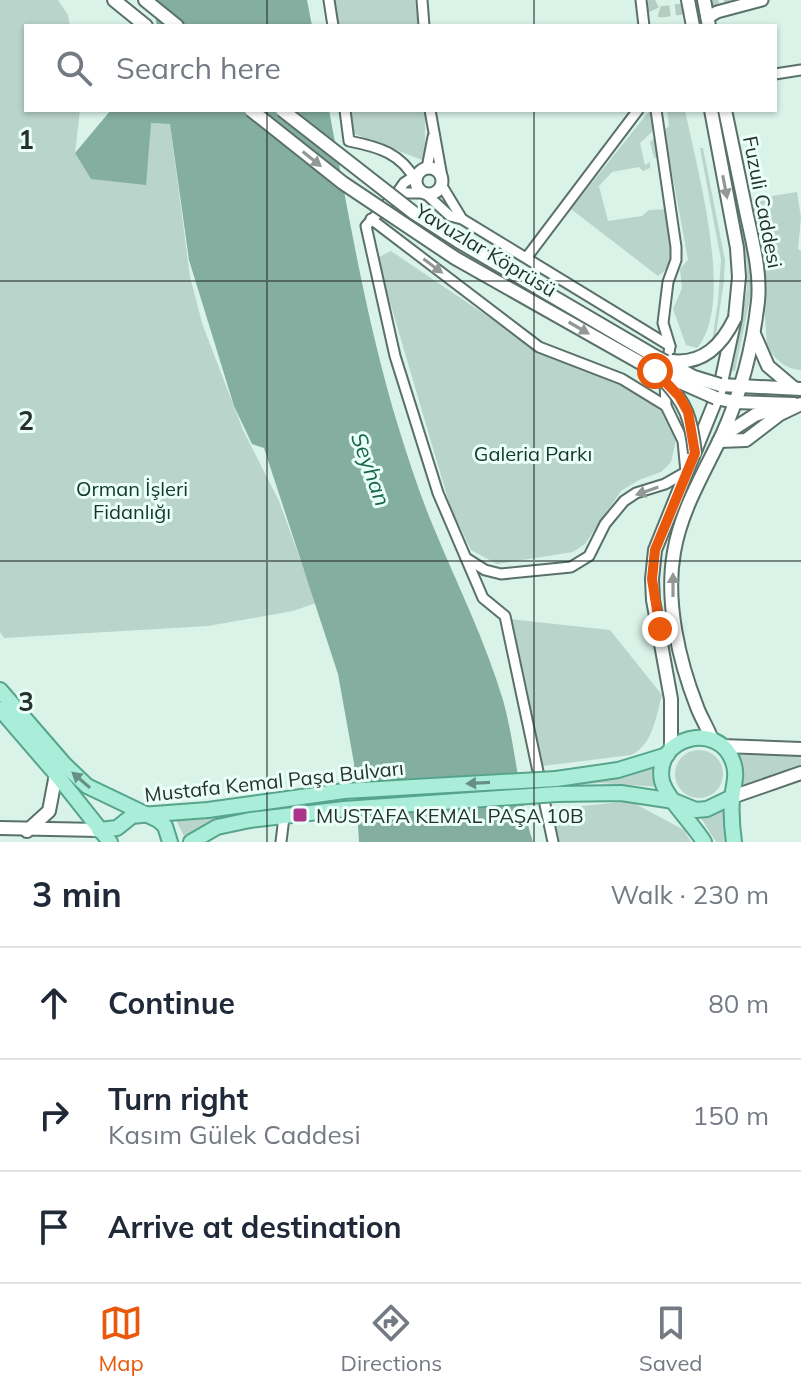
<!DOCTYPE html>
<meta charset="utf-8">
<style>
:root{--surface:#fff;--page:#f6f6f7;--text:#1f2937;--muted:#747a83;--line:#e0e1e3;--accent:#ea580c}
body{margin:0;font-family:Mulish,sans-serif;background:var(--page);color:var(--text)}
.stop{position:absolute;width:24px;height:24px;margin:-18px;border:6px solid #ea580c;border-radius:50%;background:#fff}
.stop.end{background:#ea580c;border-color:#fff;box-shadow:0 2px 8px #0008}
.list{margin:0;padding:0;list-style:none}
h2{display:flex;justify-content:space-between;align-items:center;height:104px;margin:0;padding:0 32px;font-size:34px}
h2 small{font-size:26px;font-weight:400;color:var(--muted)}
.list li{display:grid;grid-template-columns:52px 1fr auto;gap:24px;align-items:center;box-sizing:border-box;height:112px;padding:0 32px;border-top:2px solid var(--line)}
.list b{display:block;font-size:30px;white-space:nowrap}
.list p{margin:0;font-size:26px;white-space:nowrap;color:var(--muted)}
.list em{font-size:26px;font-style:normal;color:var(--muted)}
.icon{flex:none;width:44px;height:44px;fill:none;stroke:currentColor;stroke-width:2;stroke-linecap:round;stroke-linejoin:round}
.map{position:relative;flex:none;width:801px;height:842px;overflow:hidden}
.search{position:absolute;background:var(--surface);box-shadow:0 2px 6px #0004;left:24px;right:24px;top:24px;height:88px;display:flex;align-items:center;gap:20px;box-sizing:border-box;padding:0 28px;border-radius:0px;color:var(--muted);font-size:30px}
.sheet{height:440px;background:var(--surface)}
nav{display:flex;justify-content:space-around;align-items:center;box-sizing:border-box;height:112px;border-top:2px solid var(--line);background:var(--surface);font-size:22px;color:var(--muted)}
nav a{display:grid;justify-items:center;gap:4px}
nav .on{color:var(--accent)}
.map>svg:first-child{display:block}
</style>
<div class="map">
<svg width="801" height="842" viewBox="0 0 801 842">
<rect width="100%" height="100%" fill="#d9f3e9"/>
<g fill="#b9d4ca">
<polygon points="0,0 58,0 68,15 70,26 26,26 26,110 80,110 75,153 91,179 151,123 170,124 190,277 203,326 243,430 279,501 316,603 293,611 208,626 4,638 0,632"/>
<polygon points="334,0 415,0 418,26 338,26"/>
<polygon points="349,110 425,110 425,154 422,160 352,133"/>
<polygon points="650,110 656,128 640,143 645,165 650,162 650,168 643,171 639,167 612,172 599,186 608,221 642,216 649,210 667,209 674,263 658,276 571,209"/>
<path d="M 667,110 L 685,110 C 696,166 736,303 697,348 L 686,345 L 673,309 L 682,288 L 680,269 L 688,260 L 669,156 L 654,158 L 650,142 L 669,126 Z"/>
<polygon points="717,110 720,110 751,264 752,289 735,371 732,371 747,288 747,264"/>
<polygon points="700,148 703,148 725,260 724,281 715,341 712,341 718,301 721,260"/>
<path d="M 797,192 L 801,218 L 798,249 L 801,251 L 801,370 C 785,369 773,359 767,344 L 760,244 L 752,199 Z"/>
<polygon points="391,251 542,353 623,385 663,412 676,440 671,462 661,472 639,480 621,491 585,544 573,552 497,564 471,550 450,506 377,258"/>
<path d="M 509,619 L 610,630 L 662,695 C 656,716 653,745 631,755 L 543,766 Z"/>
<circle cx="699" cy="774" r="24"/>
<polygon points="734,755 801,755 801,768 741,788 740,771"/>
<polygon points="656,766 661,787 600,783 318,809 186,840 176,820 586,782 620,777"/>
<polygon points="630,801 684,830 691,842 554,842 545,810"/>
<polygon points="723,807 726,842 716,842 699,815"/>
</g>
<g fill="#84ae9f">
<polygon points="153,0 307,0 312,26 157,26"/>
<path d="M 111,110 L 329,110 C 349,217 367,325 399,429 C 409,461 420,495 433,526 C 457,584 485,640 503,700 C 516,747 518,796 533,842 L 359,842 L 354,763 L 338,674 L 264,448 L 252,444 L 234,406 L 189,260 L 170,124 L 151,123 L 146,185 L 91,179 L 75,153 Z"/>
</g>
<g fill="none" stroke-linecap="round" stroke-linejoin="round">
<polyline stroke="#b5ccc3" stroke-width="11" stroke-dasharray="11 5.5" stroke-linecap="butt" points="649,0 654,10 661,12 743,1"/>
<defs>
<g id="minor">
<polyline points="329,0 333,26"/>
<polyline points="422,0 424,26"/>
<polyline points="641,0 644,26"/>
<polyline points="775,74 801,70"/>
<path d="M 345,110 L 349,141 C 379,147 401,153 416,181"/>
<polyline points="430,110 442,177"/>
<polyline points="656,110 676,247 676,260 668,282 663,323 670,346 667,366"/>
<polyline points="427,168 433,137"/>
<polyline points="419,173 404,183 397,193 422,193"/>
<polyline points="442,186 462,219"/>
<polyline points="397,193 366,226 395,356 438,493 483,598 505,616 553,842"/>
<polyline points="426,194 450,216 462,219 670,346"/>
<polyline points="371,219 539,347 622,379 666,406"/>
<polyline points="527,257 638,110"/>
<polyline points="466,558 485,570 501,574 571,567 589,556 605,524 624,501 636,493 665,484 686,472 683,441 666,406 665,381"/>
<polyline points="281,842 284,817"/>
</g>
<g id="tertiary">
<polyline points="707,18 717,12 762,0"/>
<circle cx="429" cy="181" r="13"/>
</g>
<g id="secondary">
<polyline points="114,0 146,26"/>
<polyline points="145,0 177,26"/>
<polyline points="688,0 693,26"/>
<polyline points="704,0 709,26"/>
<polyline points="754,334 768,366 794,388"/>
<polyline points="720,385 801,389"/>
<polyline points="716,398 735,402 794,404"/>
<polyline points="721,437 755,415 778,407"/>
<polyline points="719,441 746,440 780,414 801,404"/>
<path d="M 712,740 C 708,728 701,718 697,707 C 679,661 665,602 674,552 C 681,510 704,473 722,435 C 741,393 753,346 758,301 C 761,271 752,240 746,211 C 739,177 732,144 725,110"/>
<polyline points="722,746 801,749"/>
<polyline points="671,748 671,699 653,600 652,579 655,550 719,392 735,318 739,277 737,248 711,110"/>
<polyline points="732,797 801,773"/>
<polyline points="0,828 99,830"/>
<polyline points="27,831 49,811 56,774"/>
</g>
<g id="primary">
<polyline points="0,690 64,764 87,786 158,820 165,826 170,842"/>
<polyline points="0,709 56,774 110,842"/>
<polyline points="556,779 618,770 667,755"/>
<polyline points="557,794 621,793 674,801 696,810 707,809 732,797"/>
<polyline points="99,830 117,828 132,816 141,815 208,810 344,791"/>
<polyline points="191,842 217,827 250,820 344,809"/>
<path d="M 704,842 C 694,825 666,798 662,781 C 653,737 719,720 733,762 C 738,775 733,786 732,799 C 731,813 732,828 734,842"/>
</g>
</defs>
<use href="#minor" stroke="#5a7169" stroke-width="13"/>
<use href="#tertiary" stroke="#5a7169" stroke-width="15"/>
<use href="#secondary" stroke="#5a7169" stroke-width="16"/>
<use href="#primary" stroke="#57a48d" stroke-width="18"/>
<use href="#minor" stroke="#fff" stroke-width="9"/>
<use href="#tertiary" stroke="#fff" stroke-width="11"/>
<use href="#secondary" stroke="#fff" stroke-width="12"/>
<use href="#primary" stroke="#aaeed9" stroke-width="14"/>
<defs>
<g id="secondary-bridge">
<polyline points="251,110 343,183 455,258 655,371 716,398"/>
<polyline points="282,110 414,213 458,241 651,354 694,377 720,385"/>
<path d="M 671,361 C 703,365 722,345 735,318"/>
<path d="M 663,379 C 687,404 691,419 695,453"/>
</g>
<g id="primary-bridge">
<polyline points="344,791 556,779"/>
<polyline points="344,809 557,794"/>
</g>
</defs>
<use href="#secondary-bridge" stroke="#5a7169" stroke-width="16" stroke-linecap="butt"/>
<use href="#primary-bridge" stroke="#57a48d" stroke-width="18" stroke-linecap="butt"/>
<use href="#secondary-bridge" stroke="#fff" stroke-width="12"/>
<use href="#primary-bridge" stroke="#aaeed9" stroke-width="14"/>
</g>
<defs><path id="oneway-solid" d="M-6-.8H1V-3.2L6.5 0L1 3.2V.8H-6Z" transform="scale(2)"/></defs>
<g fill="#929896">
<use href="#oneway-solid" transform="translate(312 159) rotate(39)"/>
<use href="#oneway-solid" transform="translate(725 187) rotate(79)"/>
<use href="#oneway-solid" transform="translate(433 266) rotate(37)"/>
<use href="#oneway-solid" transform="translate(579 328) rotate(30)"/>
<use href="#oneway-solid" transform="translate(647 491) rotate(161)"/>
<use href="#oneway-solid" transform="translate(673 585) rotate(-90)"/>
</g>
<g fill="#688f83">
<use href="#oneway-solid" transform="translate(81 780) rotate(-139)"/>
<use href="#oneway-solid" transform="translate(478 783) rotate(177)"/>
</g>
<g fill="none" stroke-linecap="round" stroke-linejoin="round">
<polyline stroke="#ea580c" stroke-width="10" points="655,371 679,396 688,412 695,453 655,550 652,579 660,629"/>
</g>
<path fill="none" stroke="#26302d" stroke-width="2" stroke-opacity="0.55" d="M 267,0 L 267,26M 534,0 L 534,26M 267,110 L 267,842M 534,110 L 534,842M 0,281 L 801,281M 0,561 L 801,561"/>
<rect fill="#ac358c" stroke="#eafff7" stroke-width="3" x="292" y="807" width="16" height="16" rx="4"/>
<g text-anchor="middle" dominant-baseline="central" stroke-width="6" stroke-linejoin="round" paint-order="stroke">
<g font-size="20" fill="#26302d" stroke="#eafff7">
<text transform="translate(763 202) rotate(79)">Fuzuli Caddesi</text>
<text transform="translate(486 250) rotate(31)">Yavuzlar Köprüsü</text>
<text transform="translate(274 781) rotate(-6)">Mustafa Kemal Paşa Bulvarı</text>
</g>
<g font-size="20" fill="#11372c" stroke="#eafff7">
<text x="533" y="453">Galeria Parkı</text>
<text x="132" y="488">Orman İşleri<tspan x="132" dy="23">Fidanlığı</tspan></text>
</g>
<g font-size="20" fill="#26302d" stroke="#eafff7" text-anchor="start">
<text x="316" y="815">MUSTAFA KEMAL PAŞA 10B</text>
</g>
<g font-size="22" font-style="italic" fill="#176550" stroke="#eafff7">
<text transform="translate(371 469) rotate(70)">Seyhan</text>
</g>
</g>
<g font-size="26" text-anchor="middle" font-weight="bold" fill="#26302d" stroke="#eafff7" stroke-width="6" stroke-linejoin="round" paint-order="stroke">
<text x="26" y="149">1</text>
<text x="26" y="430">2</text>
<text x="26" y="711">3</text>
</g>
</svg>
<div class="stop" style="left:655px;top:371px"></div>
<div class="stop end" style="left:660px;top:629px"></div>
<div class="search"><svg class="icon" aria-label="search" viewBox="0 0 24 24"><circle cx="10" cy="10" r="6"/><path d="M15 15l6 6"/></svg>Search here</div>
</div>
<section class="sheet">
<h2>3 min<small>Walk · 230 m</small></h2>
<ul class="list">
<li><svg class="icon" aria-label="ahead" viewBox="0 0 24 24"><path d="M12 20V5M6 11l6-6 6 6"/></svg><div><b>Continue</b></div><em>80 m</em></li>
<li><svg class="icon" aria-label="right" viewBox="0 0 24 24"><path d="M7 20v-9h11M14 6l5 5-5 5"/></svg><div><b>Turn right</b><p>Kasım Gülek Caddesi</p></div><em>150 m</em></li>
<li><svg class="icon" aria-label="arrive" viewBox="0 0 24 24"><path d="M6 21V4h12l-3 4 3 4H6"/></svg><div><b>Arrive at destination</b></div></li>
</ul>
</section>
<nav>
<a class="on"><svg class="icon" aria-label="map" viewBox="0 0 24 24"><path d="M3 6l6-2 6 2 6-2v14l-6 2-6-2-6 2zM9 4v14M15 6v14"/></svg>Map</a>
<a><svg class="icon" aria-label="directions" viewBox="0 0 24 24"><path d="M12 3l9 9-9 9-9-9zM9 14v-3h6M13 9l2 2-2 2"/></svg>Directions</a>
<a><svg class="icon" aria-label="saved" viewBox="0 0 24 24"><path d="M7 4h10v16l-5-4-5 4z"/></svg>Saved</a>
</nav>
